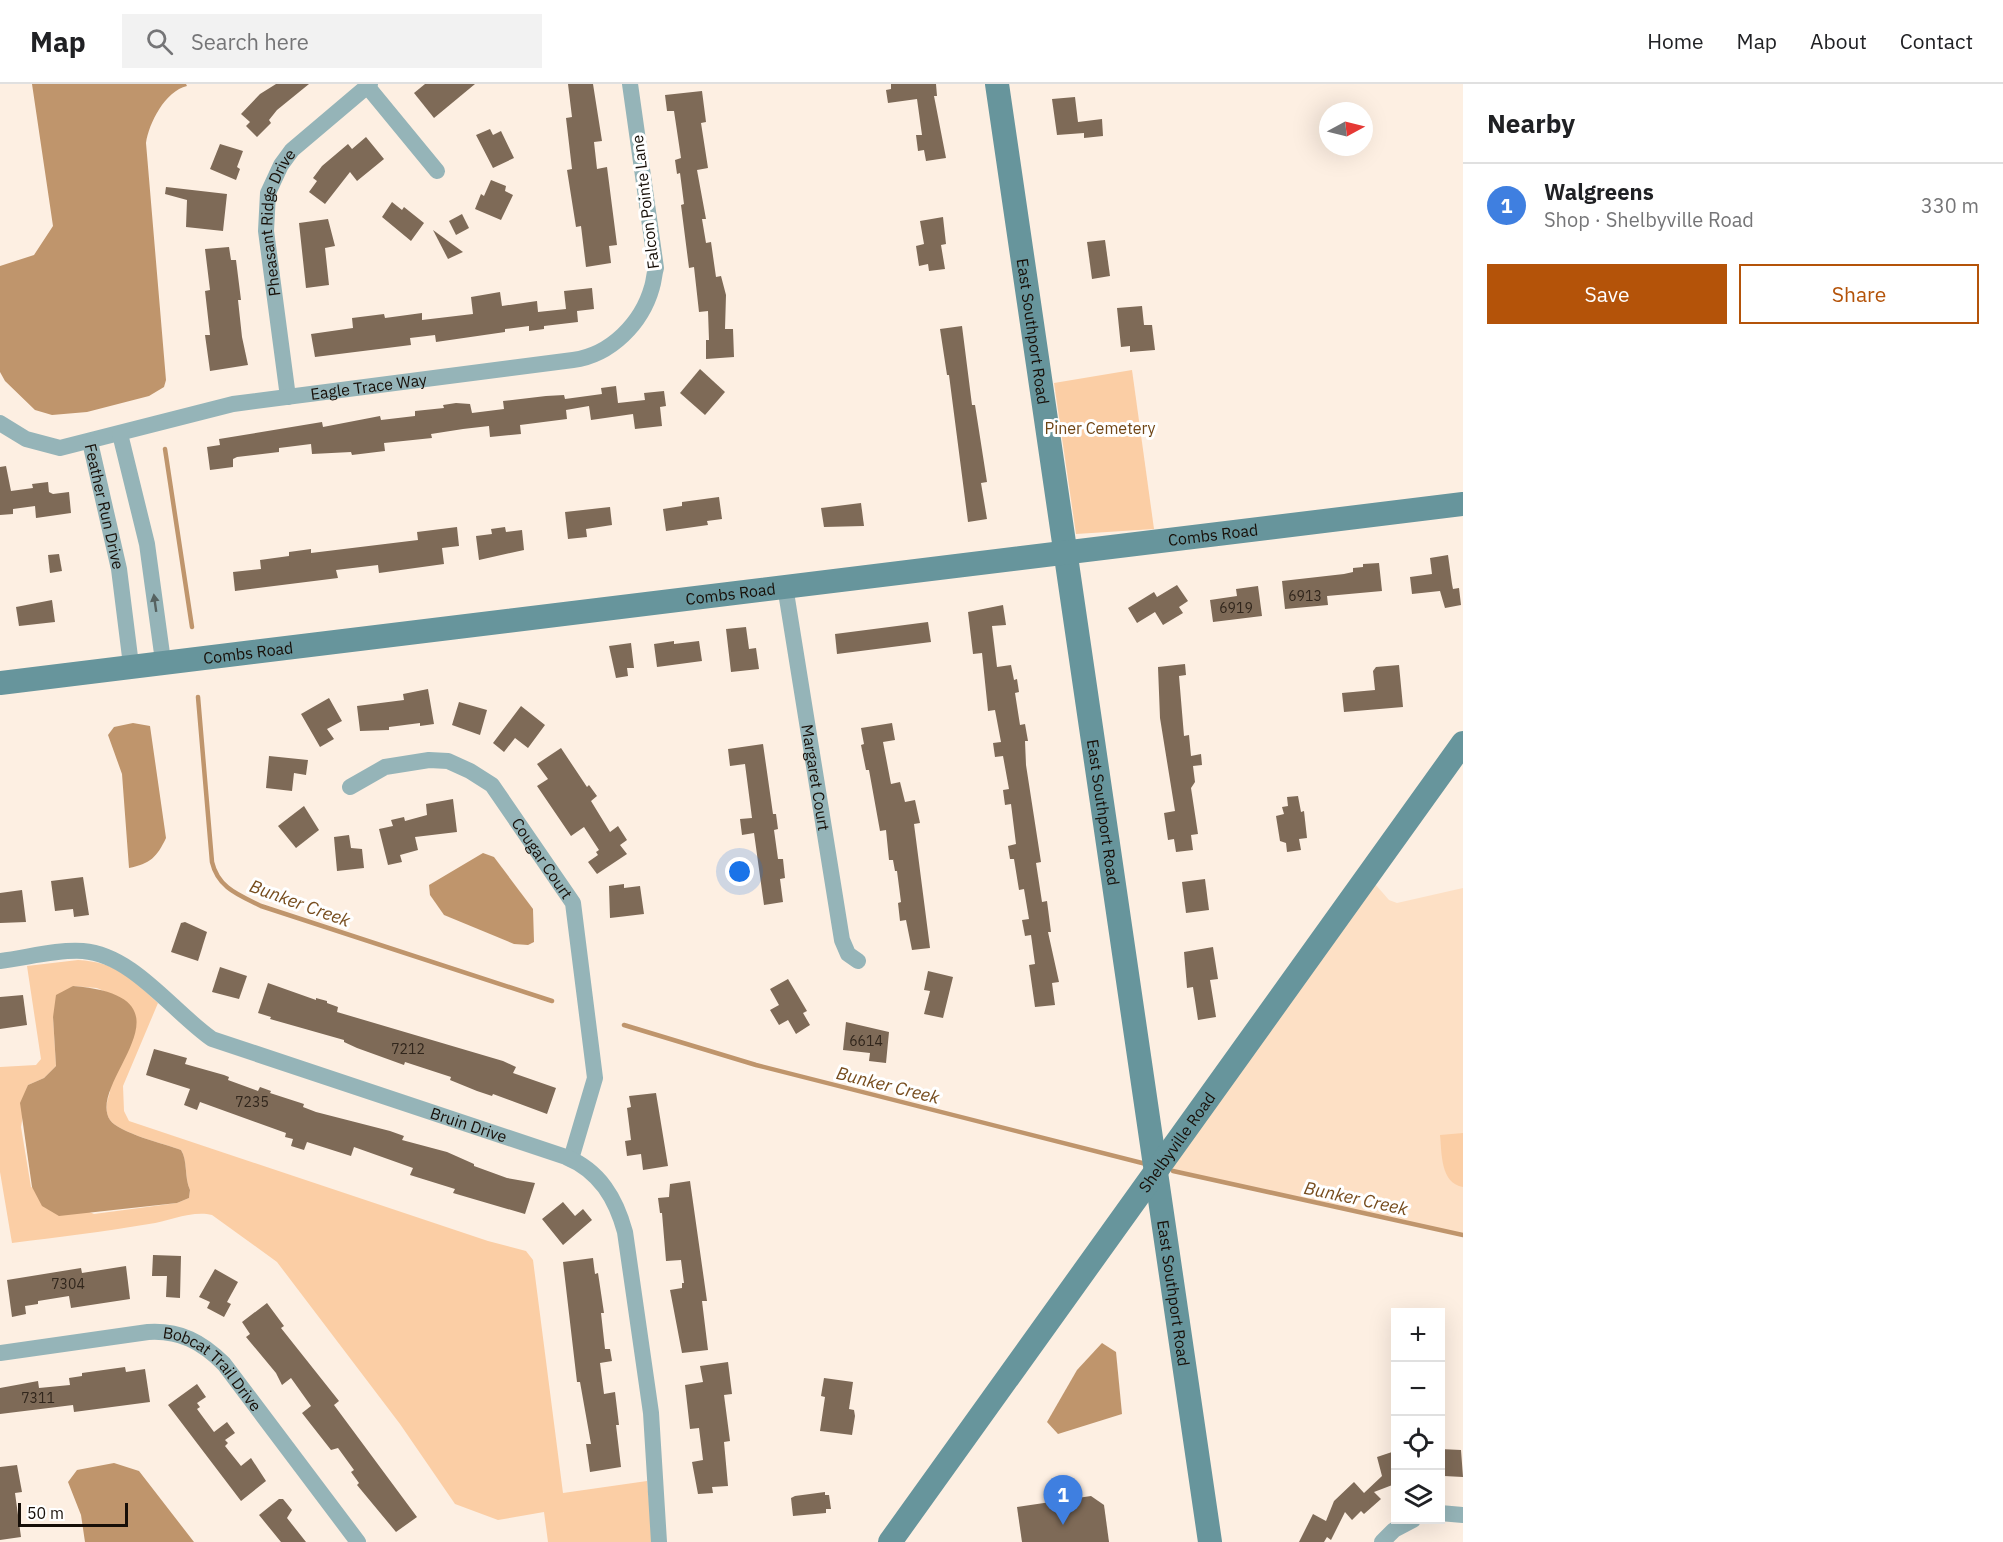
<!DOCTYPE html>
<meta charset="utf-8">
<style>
:root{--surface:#fff;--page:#f2f2f2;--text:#202124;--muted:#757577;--line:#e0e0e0;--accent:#b45309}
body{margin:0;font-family:"IBM Plex Sans",sans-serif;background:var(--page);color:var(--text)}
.controls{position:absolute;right:18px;bottom:18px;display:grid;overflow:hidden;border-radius:0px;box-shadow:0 6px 24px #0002}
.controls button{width:54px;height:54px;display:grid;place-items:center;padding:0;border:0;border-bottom:2px solid var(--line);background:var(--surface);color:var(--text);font:30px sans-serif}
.compass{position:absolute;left:1319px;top:18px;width:54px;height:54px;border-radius:50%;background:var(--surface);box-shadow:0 6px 24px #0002;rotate:83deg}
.scale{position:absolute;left:18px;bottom:15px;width:110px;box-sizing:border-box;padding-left:6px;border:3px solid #170f08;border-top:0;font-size:16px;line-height:21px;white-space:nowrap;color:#170f08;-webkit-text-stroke:4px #fff;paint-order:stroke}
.you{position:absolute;left:740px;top:788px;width:21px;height:21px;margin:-15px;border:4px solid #fff;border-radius:50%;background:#1a73e8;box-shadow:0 0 0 9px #1a73e833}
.badge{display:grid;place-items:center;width:39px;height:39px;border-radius:50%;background:var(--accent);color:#fff;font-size:20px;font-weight:700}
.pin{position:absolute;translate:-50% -50px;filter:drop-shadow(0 2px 3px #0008)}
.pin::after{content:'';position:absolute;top:32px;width:21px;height:18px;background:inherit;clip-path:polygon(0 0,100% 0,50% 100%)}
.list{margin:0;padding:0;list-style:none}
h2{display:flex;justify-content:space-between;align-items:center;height:78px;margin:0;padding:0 24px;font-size:26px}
h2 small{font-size:20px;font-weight:400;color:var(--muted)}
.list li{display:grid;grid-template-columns:39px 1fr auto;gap:18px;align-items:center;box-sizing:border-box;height:84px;padding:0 24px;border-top:2px solid var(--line)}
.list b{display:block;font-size:22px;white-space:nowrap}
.list p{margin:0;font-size:20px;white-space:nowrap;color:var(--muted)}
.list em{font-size:20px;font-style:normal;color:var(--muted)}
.actions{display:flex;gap:12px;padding:18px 24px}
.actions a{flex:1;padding:14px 0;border:2px solid var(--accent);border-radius:0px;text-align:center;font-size:21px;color:var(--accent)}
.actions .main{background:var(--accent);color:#fff}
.icon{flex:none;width:33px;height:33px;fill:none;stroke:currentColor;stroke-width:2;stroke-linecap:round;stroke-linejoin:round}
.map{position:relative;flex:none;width:1463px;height:1458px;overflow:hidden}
header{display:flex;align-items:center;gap:36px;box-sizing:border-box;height:84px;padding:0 30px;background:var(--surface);border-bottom:2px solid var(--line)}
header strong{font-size:28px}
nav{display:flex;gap:33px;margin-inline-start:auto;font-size:21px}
.search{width:420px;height:54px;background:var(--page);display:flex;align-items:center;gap:15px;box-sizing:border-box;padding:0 21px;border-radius:0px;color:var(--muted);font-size:22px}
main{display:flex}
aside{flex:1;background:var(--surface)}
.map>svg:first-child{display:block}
</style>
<header>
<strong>Map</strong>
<div class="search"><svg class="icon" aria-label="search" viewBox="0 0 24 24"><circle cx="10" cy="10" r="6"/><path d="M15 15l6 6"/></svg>Search here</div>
<nav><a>Home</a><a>Map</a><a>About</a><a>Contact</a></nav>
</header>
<main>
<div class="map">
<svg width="1463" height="1458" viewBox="0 0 1463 1458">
<rect width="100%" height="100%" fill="#fdefe2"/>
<polygon fill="#fde0c5" points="1368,792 1389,816 1397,819 1463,804 1463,1151 1160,1083"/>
<g fill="#fbcea5" fill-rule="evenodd">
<polygon points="1132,286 1154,445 1076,450 1054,299"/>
<path d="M 78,876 C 116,878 131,894 158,919 L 123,1002 L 124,1027 L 129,1037 L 488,1157 L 526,1167 L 533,1176 L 563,1409 L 647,1397 L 653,1458 L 548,1458 L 544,1428 L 498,1436 L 455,1420 L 400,1340 L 277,1178 L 212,1131 C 193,1126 169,1137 149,1140 C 103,1148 58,1153 12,1159 L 0,1088 L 0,983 L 36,981 L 41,975 L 27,882 ZM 73,902 L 97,904 L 117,913 L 110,1008 C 107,1017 104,1027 110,1036 C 119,1049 165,1060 181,1066 C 188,1077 184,1093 190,1106 L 189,1114 L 177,1119 L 94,1130 L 31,1103 L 21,1043 L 28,1001 L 44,994 L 56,982 L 53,933 Z"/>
<path d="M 1463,1049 L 1463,1103 C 1440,1099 1442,1069 1440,1051 Z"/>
</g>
<g fill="#bf956c">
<path d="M 32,0 L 186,0 L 187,2 C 165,7 149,39 146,59 L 166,296 L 164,303 L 149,312 L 87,328 L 52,331 L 35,326 L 5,297 L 0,288 L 0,182 L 34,171 L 53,142 Z"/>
<path d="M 133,639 L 150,642 L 166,754 C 157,773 150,780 129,784 L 122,690 L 108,651 L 114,643 Z"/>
<polygon points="483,769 494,773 533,825 534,858 528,861 514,860 444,831 430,811 429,801"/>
<path d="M 73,902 C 206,913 85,998 110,1036 C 119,1049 165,1060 181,1066 C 188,1077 184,1093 190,1106 L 189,1114 L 177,1119 L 59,1132 L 42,1122 L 32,1103 L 20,1019 L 28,1001 L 44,994 L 56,982 L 53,933 L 56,911 Z"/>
<polygon points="1102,1259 1116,1268 1122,1330 1058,1350 1047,1338 1077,1286"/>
<polygon points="114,1379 139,1387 194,1458 85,1458 81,1431 68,1398 77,1386"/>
</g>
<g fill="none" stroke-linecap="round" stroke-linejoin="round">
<g stroke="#bf956c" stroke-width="4.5">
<polyline points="165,365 192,543"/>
<path d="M 198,613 L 212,778 C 218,804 239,811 261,822 L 552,917"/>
<polyline points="624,941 756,981 1146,1080"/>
<polyline points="1173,1087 1463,1151"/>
</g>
</g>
<g fill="#7e6a57">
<polygon points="276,0 309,0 277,26 269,36 271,39 257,53 246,42 250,38 241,30 260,10"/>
<polygon points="425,0 475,0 434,34 414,9"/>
<polygon points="568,0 593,0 602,57 594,58 597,85 607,83 617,161 609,162 611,179 586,183 581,142 576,143 567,86 572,85 566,34 572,33"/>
<polygon points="891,0 936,0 937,12 934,12 946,74 926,77 924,66 918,67 916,51 922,51 917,15 888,19 886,6 891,5"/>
<polygon points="702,7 706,38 701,39 708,84 697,86 706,135 702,135 706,159 711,158 716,193 721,192 726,211 725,245 733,245 734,273 706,275 706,256 709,256 708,227 699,228 694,183 689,184 681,121 684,120 680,89 677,90 675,76 681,74 674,27 667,27 665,11"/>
<polygon points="1075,13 1078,38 1102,35 1103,52 1084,54 1084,49 1057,51 1052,15"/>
<polygon points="490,45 493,51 501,47 514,74 493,84 476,51"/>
<polygon points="366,53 384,75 357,97 350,88 325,120 309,108 317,97 313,94 322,82 348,60 352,65"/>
<polygon points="220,60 243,67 237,83 240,85 236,96 210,85"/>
<polygon points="491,96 506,102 505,107 513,111 501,136 475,125 481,110 484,112"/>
<polygon points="166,103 227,110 223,147 186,143 187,116 165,110"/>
<polygon points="392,118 402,126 404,123 424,139 411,157 382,133"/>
<polygon points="462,130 469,144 456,151 449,137"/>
<polygon points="943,133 946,160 941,161 945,185 929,187 928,180 919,182 916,162 924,160 920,137"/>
<polygon points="328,135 335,162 325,164 329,201 306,204 299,139"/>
<polygon points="433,146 463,168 448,175"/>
<polygon points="1105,156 1110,192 1092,195 1087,158"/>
<polygon points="229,163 231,176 236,176 241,216 238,216 242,253 248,281 210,287 205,251 210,251 205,207 210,206 205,165"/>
<polygon points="592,204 594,225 577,227 578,238 544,242 544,245 529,247 529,242 505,245 505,248 436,258 435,251 410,254 411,261 315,273 311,250 353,244 352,234 384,230 385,234 422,229 422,236 473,230 471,213 500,208 502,222 537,217 538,228 566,225 564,207"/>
<polygon points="1142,222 1144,241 1152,241 1155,266 1130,268 1130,262 1121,263 1117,224"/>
<polygon points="962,242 972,321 975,321 987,398 981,399 987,435 968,438 949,291 947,291 940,245"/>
<polygon points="700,285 725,308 705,331 680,309"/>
<polygon points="616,302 618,319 645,316 644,309 664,307 666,322 660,323 662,342 635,345 633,330 591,336 589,322 566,326 567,335 520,341 521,350 490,353 489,342 463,345 431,350 432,354 384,359 385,367 352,371 351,368 312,370 311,360 279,364 279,368 237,373 233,375 233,383 210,386 207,363 220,361 219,355 322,338 323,343 380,332 381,336 415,332 415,327 444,324 443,321 456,319 470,320 472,329 504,325 503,317 546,312 564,311 565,315 602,310 601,304"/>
<polygon points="6,382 11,407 33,404 32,400 48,398 49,408 53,410 69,408 71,429 36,434 35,422 13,425 13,430 0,431 0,383"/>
<polygon points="719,413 722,435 707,437 708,441 666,447 663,425 682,422 682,418"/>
<polygon points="861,419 864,442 824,443 821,424"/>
<polygon points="610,423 612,441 586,445 587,453 568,455 565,428"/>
<polygon points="457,443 459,462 442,464 444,480 379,489 378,481 336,486 338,494 235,507 233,488 261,485 260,476 289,472 289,468 311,465 311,469 418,456 417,448"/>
<polygon points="505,443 506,448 522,446 524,466 479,476 476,452 492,450 491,445"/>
<polygon points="59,470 62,487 50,489 48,471"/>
<polygon points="1448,471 1452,500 1453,505 1459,504 1461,521 1445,524 1440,507 1412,510 1410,493 1432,490 1430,474"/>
<polygon points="1379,479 1382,507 1327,512 1328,521 1285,525 1282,497 1344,490 1353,488 1353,484 1363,483 1363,480"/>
<polygon points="1177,501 1188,517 1179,523 1183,529 1163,541 1155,528 1137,539 1128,524 1154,508 1157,513"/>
<polygon points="1258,502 1262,532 1213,538 1210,516 1237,512 1236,505"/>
<polygon points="52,516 55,538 19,542 16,523"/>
<polygon points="1003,521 1006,541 992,542 997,583 1011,581 1014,596 1017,595 1019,608 1015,609 1020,641 1025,640 1028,657 1025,657 1026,681 1041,778 1036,779 1042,818 1047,817 1051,848 1048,848 1059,898 1052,899 1055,921 1035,923 1029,881 1035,880 1031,851 1025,852 1022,836 1029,835 1024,805 1019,806 1014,775 1010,775 1008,762 1016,760 1011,720 1005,721 1003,706 1009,705 1003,672 995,673 993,659 1001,658 995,626 988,627 982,569 973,570 968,528"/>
<polygon points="928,538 931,558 837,570 835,550"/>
<polygon points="746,543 749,565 756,564 759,585 731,588 726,545"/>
<polygon points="674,557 674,560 699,557 702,577 657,583 654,560"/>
<polygon points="631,559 634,584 627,584 628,592 616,594 609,562"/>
<polygon points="1185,580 1186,591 1179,592 1184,652 1189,651 1191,672 1201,670 1202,681 1193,682 1195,698 1191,704 1198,750 1191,751 1193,766 1176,768 1174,755 1168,756 1164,729 1175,727 1160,634 1158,583"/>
<polygon points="1399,581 1403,623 1344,628 1342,609 1375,606 1373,587 1376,583"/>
<polygon points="428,605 434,640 420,642 420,639 389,643 389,646 360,647 357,622 404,616 403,610"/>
<polygon points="329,614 342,637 327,645 334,655 320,663 301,630"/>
<polygon points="459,618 487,626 480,651 452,641"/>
<polygon points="521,622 545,641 528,664 515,654 504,668 493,659"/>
<polygon points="892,639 895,656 883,658 891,700 900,698 905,718 915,716 920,739 914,740 930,864 912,866 906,836 900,837 898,819 901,818 897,787 895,787 893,776 889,776 886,746 880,747 869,686 866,686 861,661 864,660 861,644"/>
<polygon points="763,660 773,730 776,730 778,745 774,746 778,775 783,775 785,794 780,795 783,818 764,821 754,749 742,751 740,735 752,734 745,680 730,682 728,665"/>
<polygon points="561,664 587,703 589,701 597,712 591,717 610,748 618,742 627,756 620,761 627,770 597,790 588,778 598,771 596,768 599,766 584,743 571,752 537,702 548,695 537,680"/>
<polygon points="269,672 308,676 306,691 294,689 292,707 266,704"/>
<polygon points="1298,712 1301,728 1304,727 1307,754 1299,755 1301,766 1287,768 1286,759 1280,757 1276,732 1284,730 1282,723 1288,722 1287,713"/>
<polygon points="453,715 457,748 415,753 418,766 400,771 402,778 388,781 379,745 393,742 391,736 404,733 405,737 427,731 426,720"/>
<polygon points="304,722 319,746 296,764 278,742"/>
<polygon points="349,751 351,764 362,765 364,784 337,787 334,753"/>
<polygon points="83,793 89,831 74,833 73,825 55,827 51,797"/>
<polygon points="1205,795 1209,826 1186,829 1182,798"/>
<polygon points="624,800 624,804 640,802 644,830 610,834 609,802"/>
<polygon points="22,806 26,838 0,839 0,809"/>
<polygon points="185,838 207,848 198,877 171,868 181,839"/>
<polygon points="1213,863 1218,895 1210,896 1216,933 1198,936 1193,903 1187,904 1184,868"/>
<polygon points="220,883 247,892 239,915 212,908"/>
<polygon points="928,887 953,893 943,934 924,930 930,907 924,906"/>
<polygon points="788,895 807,927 803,929 810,941 796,950 788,936 779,941 770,926 779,921 770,905"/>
<polygon points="268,899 316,916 316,914 327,917 327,919 338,923 337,928 503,977 516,983 513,989 556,1004 547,1030 493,1010 492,1012 477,1007 450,996 451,993 405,978 404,981 357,964 344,958 344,956 270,935 271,933 258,929"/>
<polygon points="23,911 27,941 0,945 0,913"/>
<polygon points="846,938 889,948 886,979 869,977 870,969 843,966"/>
<polygon points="154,965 187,974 185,980 224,991 229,993 228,996 258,1007 260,1003 271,1007 270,1009 304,1020 303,1023 316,1028 390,1047 404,1052 402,1056 447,1068 474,1080 474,1082 507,1094 535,1099 525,1130 453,1109 455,1105 410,1091 413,1084 354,1063 351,1072 307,1058 304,1066 291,1062 293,1055 285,1053 286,1049 200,1018 197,1026 184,1021 190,1005 146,991"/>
<polygon points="656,1009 668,1082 643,1086 641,1070 627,1072 625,1057 631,1056 627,1024 631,1023 629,1012"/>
<polygon points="690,1097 707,1217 702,1217 708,1266 682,1269 670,1206 682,1204 682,1199 684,1199 681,1176 666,1177 662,1129 660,1129 658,1114 669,1113 670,1100"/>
<polygon points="563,1118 575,1132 583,1125 592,1136 563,1161 542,1135"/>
<polygon points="153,1171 181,1172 180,1214 166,1213 167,1192 152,1192"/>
<polygon points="593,1174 595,1190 598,1189 604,1229 601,1229 605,1265 610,1265 612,1277 600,1279 604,1310 615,1308 619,1341 616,1341 621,1383 590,1388 586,1360 591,1360 580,1298 577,1298 563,1178"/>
<polygon points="126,1182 130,1215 71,1224 69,1212 38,1217 38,1220 25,1222 26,1230 12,1233 7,1196 81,1184 82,1189"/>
<polygon points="215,1185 238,1198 227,1218 231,1220 224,1233 207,1224 210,1218 199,1213"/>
<polygon points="267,1219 284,1242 281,1244 339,1317 334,1321 417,1433 396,1448 357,1401 359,1399 351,1388 354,1386 338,1364 331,1366 302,1329 311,1322 291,1294 282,1301 276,1289 246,1253 250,1250 242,1238"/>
<polygon points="728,1278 732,1310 724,1311 730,1357 724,1358 728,1402 712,1403 713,1409 698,1410 692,1378 703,1376 699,1344 690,1345 685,1301 703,1298 700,1282"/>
<polygon points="125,1283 126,1288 145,1285 150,1318 74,1328 73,1321 0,1330 0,1304 38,1297 39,1304 70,1301 69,1294 82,1292 82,1289"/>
<polygon points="824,1294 853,1298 849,1325 854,1326 855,1332 852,1351 820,1347 825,1313 821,1312"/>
<polygon points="197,1300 206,1313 197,1319 200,1323 197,1325 214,1348 227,1338 235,1349 225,1356 228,1359 225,1362 241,1382 251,1374 266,1397 241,1417 168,1321"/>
<polygon points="1440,1365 1461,1366 1463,1393 1444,1392 1444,1389 1440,1389"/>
<polygon points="1395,1367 1395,1400 1374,1408 1381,1415 1364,1430 1361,1427 1352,1436 1345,1428 1331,1456 1327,1453 1324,1458 1299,1458 1313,1430 1326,1437 1334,1417 1354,1398 1364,1409 1382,1392 1377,1373"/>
<polygon points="17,1381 22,1408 15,1409 21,1453 0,1456 0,1383"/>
<polygon points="825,1408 825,1411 829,1411 831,1425 826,1425 826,1429 793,1432 791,1414 795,1412"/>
<polygon points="1091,1412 1104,1421 1109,1458 1022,1458 1017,1423"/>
<polygon points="279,1415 283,1415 292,1426 287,1434 306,1458 281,1458 259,1431"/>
</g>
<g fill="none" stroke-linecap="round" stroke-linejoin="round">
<g stroke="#95b4b8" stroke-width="16">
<polyline points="367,2 437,87"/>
<path id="s1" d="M 288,313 L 266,147 L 268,109 L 281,81 L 292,66 L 370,0"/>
<path id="s2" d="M 0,339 L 26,355 L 60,364 L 233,320 L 573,276 C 611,271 642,239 652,203 C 654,197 654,190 656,184 L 630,0"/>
<polyline points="120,350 147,460 163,577"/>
<path id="s3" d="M 90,358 L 119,485 L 131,581"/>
<path id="s4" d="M 785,502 L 842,856 L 848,870 L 858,877"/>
<path id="s5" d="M 350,703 L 385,683 L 429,676 L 448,677 L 470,687 L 492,701 L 573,819 L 595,994 L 571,1075"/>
<path id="s6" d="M 0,877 C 26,874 57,865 83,867 C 133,871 172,927 212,955 L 566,1073 C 600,1087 616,1115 625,1148 L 651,1329 L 659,1458"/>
<path id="s7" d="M 0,1269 L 148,1248 C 180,1246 202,1258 224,1280 L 358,1458"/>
<polyline points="1440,1429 1463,1431"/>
<polyline points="1382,1458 1394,1446 1413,1436"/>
</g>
<g stroke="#67959c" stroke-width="24">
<path id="s8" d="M 997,0 L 1210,1458"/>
<path id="s9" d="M 0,599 L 1463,420"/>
<path id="s10" d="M 890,1458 L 1463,659"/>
</g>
</g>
<defs><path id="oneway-solid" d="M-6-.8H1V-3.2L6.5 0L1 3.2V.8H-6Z" transform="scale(1.5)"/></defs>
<use fill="#566260" href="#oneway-solid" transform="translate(155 519) rotate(-98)"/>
<g text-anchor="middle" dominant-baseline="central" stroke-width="6" stroke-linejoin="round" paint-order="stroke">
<g font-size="14" fill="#31261c">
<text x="1305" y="512">6913</text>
<text x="1236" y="524">6919</text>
<text x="866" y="957">6614</text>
<text x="408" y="965">7212</text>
<text x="252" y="1018">7235</text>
<text x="68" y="1200">7304</text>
<text x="38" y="1314">7311</text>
</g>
<g font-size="16" fill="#170f08" stroke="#fff">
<text transform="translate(645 118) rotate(-97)">Falcon Pointe Lane</text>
<text stroke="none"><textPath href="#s1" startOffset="178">Pheasant Ridge Drive</textPath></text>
<text stroke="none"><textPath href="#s8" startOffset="250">East Southport Road</textPath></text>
<text stroke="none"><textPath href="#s2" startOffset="381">Eagle Trace Way</textPath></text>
<text stroke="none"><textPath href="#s3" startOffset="66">Feather Run Drive</textPath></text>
<text stroke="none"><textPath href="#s9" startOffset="1222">Combs Road</textPath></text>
<text stroke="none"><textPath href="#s9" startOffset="736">Combs Road</textPath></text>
<text stroke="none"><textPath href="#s9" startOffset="250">Combs Road</textPath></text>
<text stroke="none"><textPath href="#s4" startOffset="194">Margaret Court</textPath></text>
<text stroke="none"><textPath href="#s8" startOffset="736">East Southport Road</textPath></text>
<text stroke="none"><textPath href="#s5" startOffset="243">Cougar Court</textPath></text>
<text stroke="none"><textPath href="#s6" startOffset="513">Bruin Drive</textPath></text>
<text stroke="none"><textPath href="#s10" startOffset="492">Shelbyville Road</textPath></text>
<text stroke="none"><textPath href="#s8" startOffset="1222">East Southport Road</textPath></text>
<text stroke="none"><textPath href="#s7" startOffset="228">Bobcat Trail Drive</textPath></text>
</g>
<g font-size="16" fill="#704616" stroke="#fff">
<text x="1100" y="344">Piner Cemetery</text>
</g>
<g font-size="18" font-style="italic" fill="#764c1d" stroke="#fff">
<text transform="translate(300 819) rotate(20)">Bunker Creek</text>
<text transform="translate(888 1001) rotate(14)">Bunker Creek</text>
<text transform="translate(1356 1114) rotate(12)">Bunker Creek</text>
</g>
</g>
</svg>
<div class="controls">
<button>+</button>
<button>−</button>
<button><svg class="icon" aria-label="locate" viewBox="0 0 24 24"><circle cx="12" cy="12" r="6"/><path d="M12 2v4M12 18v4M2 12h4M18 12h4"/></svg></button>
<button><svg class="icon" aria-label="layers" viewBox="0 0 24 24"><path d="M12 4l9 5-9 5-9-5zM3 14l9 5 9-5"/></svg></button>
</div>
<svg class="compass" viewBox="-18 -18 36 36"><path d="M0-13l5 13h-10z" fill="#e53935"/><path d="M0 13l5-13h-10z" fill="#757577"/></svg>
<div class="scale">50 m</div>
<div class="you"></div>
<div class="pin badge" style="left:1063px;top:1441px;background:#3f7fe0">1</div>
</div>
<aside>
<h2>Nearby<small></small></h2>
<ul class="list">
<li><span class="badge" style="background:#3f7fe0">1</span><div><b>Walgreens</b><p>Shop · Shelbyville Road</p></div><em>330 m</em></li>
</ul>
<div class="actions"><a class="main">Save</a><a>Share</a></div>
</aside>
</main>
